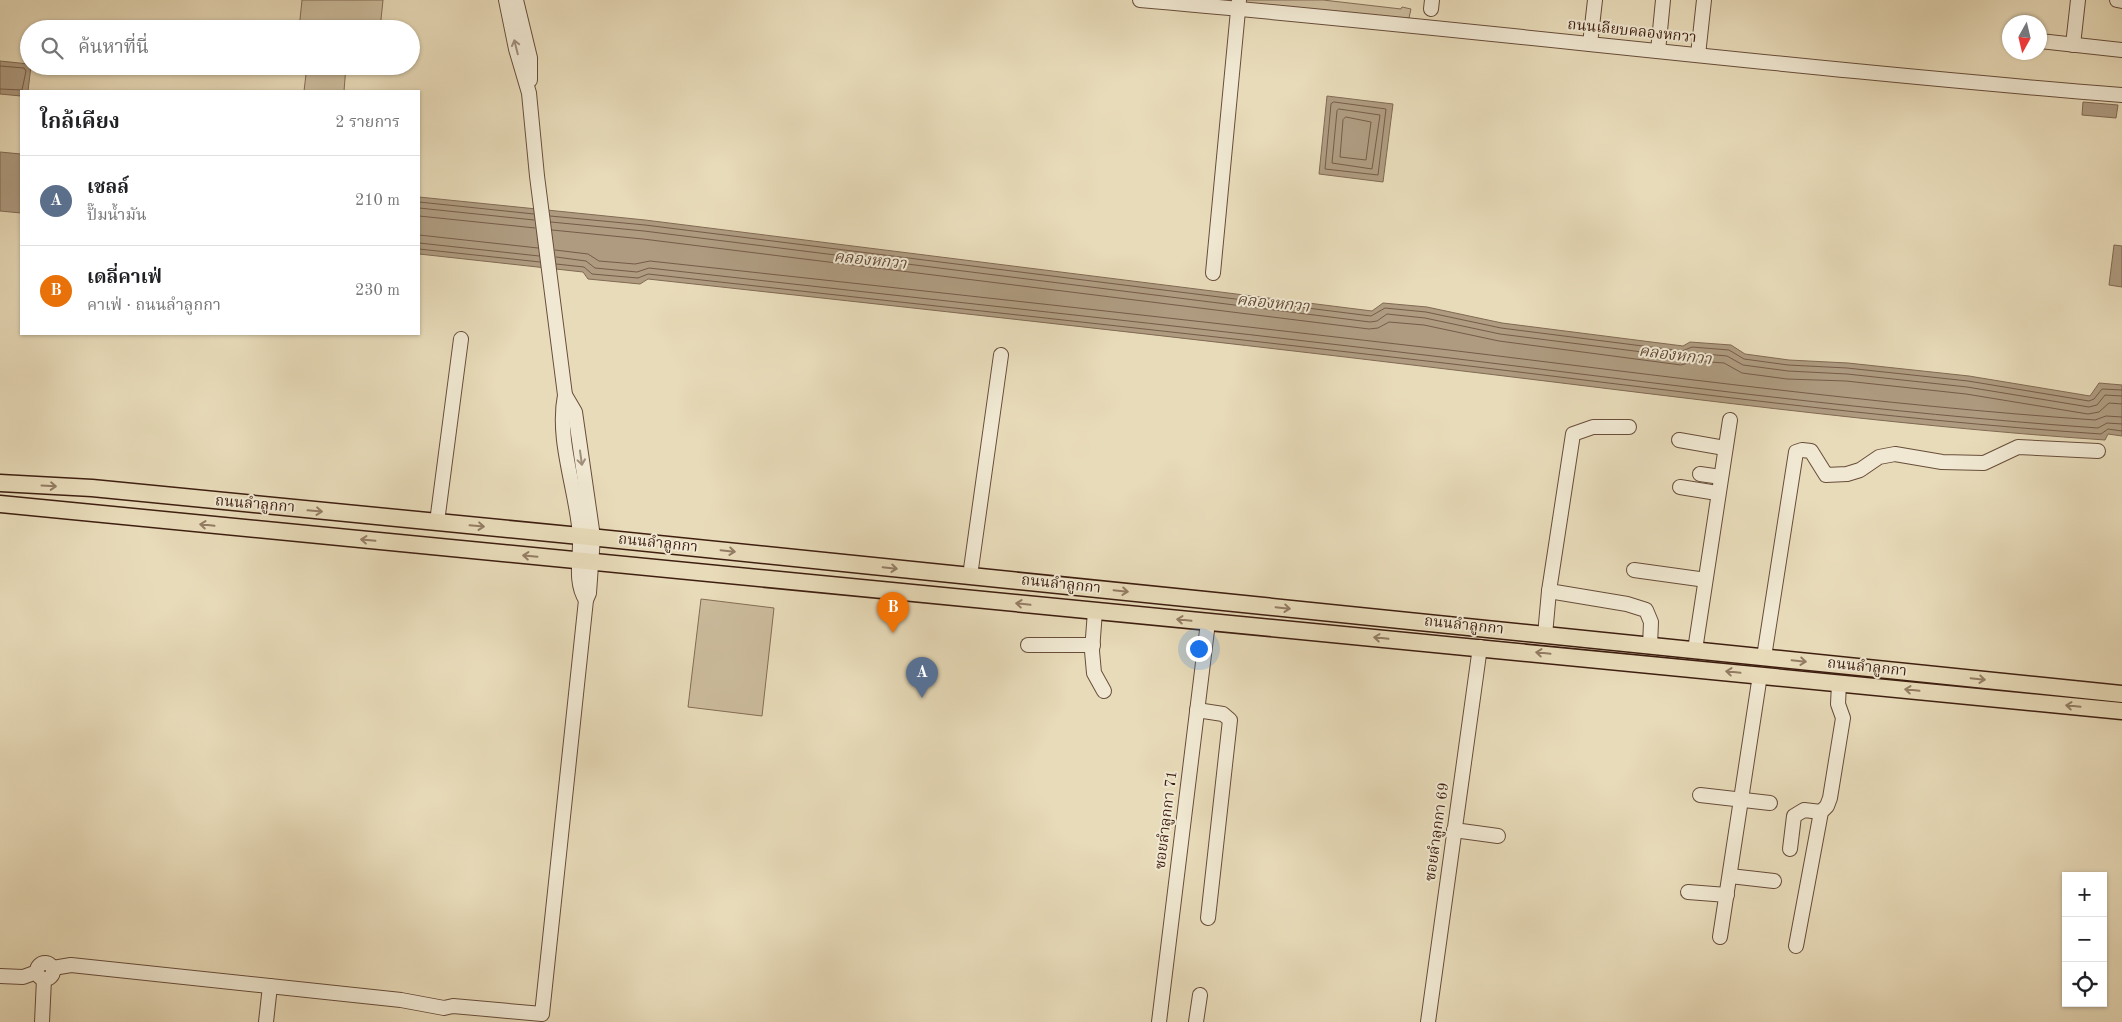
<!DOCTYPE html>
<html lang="th">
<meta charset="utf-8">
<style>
:root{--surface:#fff;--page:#f6f6f6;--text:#202124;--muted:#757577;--line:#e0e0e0;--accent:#111827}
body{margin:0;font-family:"Old Standard TT","Noto Serif Thai",serif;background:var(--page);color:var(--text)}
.controls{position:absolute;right:15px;bottom:15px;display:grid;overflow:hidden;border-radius:0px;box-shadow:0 1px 4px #0004}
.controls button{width:45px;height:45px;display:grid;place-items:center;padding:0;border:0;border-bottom:1px solid var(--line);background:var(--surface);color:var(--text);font:25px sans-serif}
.compass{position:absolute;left:2002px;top:15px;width:45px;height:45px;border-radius:50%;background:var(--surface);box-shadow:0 1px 4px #0004;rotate:188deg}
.you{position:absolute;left:1198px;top:648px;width:18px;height:18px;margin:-12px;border:4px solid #fff;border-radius:50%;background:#1a73e8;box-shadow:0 0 0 8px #1a73e833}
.badge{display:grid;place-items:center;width:32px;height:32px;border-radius:50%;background:var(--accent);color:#fff;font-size:16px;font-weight:700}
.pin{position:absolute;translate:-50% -41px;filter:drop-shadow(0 1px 2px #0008)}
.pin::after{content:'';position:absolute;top:26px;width:18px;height:15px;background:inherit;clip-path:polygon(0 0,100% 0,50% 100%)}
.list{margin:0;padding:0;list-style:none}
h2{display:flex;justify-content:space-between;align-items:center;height:65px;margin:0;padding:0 20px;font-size:21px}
h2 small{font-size:16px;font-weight:400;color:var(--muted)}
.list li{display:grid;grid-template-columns:32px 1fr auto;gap:15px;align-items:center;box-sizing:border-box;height:90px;padding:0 20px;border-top:1px solid var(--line)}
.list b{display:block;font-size:19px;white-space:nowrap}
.list p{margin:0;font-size:16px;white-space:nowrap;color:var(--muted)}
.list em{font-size:16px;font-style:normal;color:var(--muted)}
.icon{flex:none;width:28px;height:28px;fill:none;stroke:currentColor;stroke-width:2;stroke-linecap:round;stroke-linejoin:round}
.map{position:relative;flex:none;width:2122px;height:1022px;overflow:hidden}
.search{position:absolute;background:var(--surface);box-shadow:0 1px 4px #0004;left:20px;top:20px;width:400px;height:55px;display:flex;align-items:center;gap:12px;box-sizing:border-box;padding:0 18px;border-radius:28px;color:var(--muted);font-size:19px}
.panel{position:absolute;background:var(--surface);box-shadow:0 1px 4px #0004;left:20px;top:90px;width:400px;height:245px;border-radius:0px}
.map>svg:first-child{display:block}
</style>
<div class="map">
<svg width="2122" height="1022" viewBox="0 0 2122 1022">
<rect width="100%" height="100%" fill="#e8dbb9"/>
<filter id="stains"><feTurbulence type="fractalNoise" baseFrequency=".004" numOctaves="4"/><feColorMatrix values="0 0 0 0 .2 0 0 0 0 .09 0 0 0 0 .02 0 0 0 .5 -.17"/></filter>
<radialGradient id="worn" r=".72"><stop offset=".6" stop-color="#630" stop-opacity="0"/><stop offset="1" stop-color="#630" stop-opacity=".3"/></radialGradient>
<g fill="#cbbb9c" stroke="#846c56">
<polygon points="302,0 383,0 380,29 299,29"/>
<polygon points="1245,0 1323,0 1401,9 1402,7 1411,9 1409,18 1388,20 1246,4"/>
<polygon points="307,66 346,66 344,91 304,91"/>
<polygon points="701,599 774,608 762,716 688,707"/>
</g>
<g fill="#ae9b80" stroke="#816953">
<polygon points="0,61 29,64 29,66 31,66 28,91 21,91 21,96 0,94"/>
<polygon points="1327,96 1393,104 1383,182 1319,174"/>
<polygon points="2083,102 2118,105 2116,118 2082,115"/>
<polygon points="0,152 21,154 21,213 0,211"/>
<path d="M 419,197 L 645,220 L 1372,311 L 1383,303 L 1427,307 L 1502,323 L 1683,346 L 1690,342 L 1731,345 L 1745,354 L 1789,360 L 1848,363 L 1969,376 L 2090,396 L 2099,383 L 2122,385 L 2122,436 L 2108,434 L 2105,440 C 1884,425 1665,395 1446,369 C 1180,337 914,308 648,279 L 640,284 L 588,279 L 583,272 L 419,254 Z"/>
<polygon points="2114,245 2122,246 2122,287 2109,285"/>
</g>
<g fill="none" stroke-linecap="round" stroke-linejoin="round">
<g stroke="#765c48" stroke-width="1">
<polyline points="0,66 24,68 26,71 22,90 0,89"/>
<polygon points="1334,102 1386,109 1378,175 1325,169 1331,104"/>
<polygon points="1339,109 1380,115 1372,169 1332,163 1337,111"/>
<polygon points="1346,117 1371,122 1366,160 1340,157 1343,120"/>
<polyline points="419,202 534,214"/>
<polyline points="419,208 534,220"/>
<polyline points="419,216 535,228"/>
<polyline points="550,216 645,225 1371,316 1385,308 1426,312 1501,328 1682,351 1692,347 1729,350 1744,359 1788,365 1847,368 1968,381 2089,401 2094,399 2102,389 2122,390"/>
<polyline points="551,222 644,231 1370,322 1377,321 1387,314 1425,318 1500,334 1682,357 1694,353 1727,356 1743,365 1788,371 1847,374 1967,387 2089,407 2097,405 2105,395 2122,396"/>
<polyline points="552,230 643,239 1369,329 1378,328 1389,322 1424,325 1499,341 1681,365 1696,361 1724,363 1742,373 1787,379 1846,381 1966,394 2088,414 2099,412 2109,403 2122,404"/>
<polyline points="419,235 538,248"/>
<polyline points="419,243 539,256"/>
<polyline points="419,249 540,262"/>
<path d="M 555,250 L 588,254 L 599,261 L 635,264 L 650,261 C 916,290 1183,319 1449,350 C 1664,376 1879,405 2095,420 L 2106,416 L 2122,417"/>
<path d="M 556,257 L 586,261 L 595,268 L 637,272 L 649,268 C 916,298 1183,326 1450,358 C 1665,384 1881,413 2098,428 L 2107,423 L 2122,424"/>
<path d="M 556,264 L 584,267 L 592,274 L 638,278 L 648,274 C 914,304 1179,332 1444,363 C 1663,389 1881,419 2101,434 L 2108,429 L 2122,431"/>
</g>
<defs>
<g id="minor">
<path d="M 506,0 L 516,49 L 529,93 L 537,176 L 565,395 C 556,441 577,490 580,536 C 581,557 574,582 586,600"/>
<polyline points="516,0 530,58 530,80"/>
<path d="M 1140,0 C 1467,28 1794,69 2122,95"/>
<polyline points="2117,0 2122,1"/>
<polyline points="1431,9 1432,0"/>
<polyline points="2040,41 2122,50"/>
<polyline points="1590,44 1595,0"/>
<polyline points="2073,45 2078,0"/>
<polyline points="1658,51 1663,0"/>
<polyline points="1698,55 1704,0"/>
<polyline points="1213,273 1239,0"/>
<polyline points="1629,427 1593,427 1573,434 1549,591 1627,604 1646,610 1651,622 1650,646"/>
<polyline points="1679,440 1719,447"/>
<polyline points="1700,474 1714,476"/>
<polyline points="1680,487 1711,492"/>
<polyline points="437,522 461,339"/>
<polyline points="1634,570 1699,579"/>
<polyline points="970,576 1001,355"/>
<polyline points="1095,611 1092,651 1094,673 1104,691"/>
<polyline points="1545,635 1549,591"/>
<polyline points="1028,645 1093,645"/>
<polyline points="1695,650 1730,420"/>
<polyline points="1764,657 1796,452 1802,450 1811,451 1826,475 1847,474 1860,470 1879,457 1895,454 1942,462 1984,463 2018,447 2098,451"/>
<polyline points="1197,710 1223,714 1230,720 1208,918"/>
<polyline points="1700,795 1770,803"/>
<polyline points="1454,830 1498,836"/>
<polyline points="1790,849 1794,816 1804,810 1821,812"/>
<polyline points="1730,876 1774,881"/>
<polyline points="1688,892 1727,895"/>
<polyline points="1720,937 1760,675"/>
<polyline points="1796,946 1821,812 1827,806 1830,798 1843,718 1838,704 1839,683"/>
<circle cx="45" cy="971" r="8"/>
<polyline points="53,968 71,965 401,1000 444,1008 453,1006 542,1014 586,600 589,593 593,537 575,412 565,395"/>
<polyline points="0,976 23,977 37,972"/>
<polyline points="42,1022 44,979"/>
<polyline points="266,1022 270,986"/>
<polyline points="1159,1022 1208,622"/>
<polyline points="1196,1022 1200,995"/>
<polyline points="1428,1022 1480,647"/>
</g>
<g id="major">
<polyline points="0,483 92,488 580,536 2122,694"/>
<polyline points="0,504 2122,711"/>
</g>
</defs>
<use href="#minor" stroke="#684d3a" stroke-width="16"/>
<use href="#major" stroke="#3e1e10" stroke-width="19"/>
<use href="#minor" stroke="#f0e8d2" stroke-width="14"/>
<use href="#major" stroke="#e8dbb9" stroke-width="16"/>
</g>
<defs><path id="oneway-shaft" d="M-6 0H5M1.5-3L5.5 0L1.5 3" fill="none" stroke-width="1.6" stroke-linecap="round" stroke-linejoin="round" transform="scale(1.25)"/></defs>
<g stroke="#a08d7b">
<use href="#oneway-shaft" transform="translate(516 47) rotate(-104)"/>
<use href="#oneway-shaft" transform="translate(581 458) rotate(82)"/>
</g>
<g stroke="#937c64">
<use href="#oneway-shaft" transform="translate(49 486) rotate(3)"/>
<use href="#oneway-shaft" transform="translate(315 511) rotate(5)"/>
<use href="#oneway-shaft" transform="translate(207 525) rotate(-174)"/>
<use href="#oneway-shaft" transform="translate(477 526) rotate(5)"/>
<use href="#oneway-shaft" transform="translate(368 540) rotate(-175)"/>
<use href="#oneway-shaft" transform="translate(728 551) rotate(6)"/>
<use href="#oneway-shaft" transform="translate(530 556) rotate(-175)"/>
<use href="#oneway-shaft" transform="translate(890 568) rotate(6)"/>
<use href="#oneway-shaft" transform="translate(1121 591) rotate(6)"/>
<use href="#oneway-shaft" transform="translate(1023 604) rotate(-174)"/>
<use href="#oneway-shaft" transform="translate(1283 608) rotate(6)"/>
<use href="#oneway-shaft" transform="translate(1184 620) rotate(-174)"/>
<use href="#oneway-shaft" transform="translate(1381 638) rotate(-174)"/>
<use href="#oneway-shaft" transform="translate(1543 653) rotate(-174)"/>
<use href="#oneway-shaft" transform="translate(1799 661) rotate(6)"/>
<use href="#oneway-shaft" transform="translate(1733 672) rotate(-174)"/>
<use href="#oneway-shaft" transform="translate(1978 679) rotate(6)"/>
<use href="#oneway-shaft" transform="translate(1912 690) rotate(-174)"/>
<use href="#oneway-shaft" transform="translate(2073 706) rotate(-174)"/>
</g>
<g text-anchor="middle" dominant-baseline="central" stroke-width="4" stroke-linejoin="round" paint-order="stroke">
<g font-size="15" fill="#3e1e10" stroke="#f0e8d2">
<text transform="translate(1632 32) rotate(6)">ถนนเลียบคลองหกวา</text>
<text transform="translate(255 505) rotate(5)">ถนนลำลูกกา</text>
<text transform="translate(658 544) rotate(6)">ถนนลำลูกกา</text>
<text transform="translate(1061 585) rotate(6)">ถนนลำลูกกา</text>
<text transform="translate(1464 626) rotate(6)">ถนนลำลูกกา</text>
<text transform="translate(1867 668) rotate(6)">ถนนลำลูกกา</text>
<text transform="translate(1167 820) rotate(-83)">ซอยลำลูกกา 71</text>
<text transform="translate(1438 832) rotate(-82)">ซอยลำลูกกา 69</text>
</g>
<g font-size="16" font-style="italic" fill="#654a37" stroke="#f0e8d2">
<text transform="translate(870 261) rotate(6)">คลองหกวา</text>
<text transform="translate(1273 304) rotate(6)">คลองหกวา</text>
<text transform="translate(1675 356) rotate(7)">คลองหกวา</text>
</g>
</g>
<rect width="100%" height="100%" filter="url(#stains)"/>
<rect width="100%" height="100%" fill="url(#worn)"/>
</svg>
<div class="controls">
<button>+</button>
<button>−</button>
<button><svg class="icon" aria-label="locate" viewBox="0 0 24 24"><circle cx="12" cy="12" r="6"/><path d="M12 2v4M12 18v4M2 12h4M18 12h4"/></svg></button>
</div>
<svg class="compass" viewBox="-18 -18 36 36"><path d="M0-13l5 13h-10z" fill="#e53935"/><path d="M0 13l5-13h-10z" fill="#757577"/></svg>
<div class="you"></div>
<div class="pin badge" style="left:922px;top:698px;background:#5c6f8a">A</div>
<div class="pin badge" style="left:893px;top:633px;background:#e8710a">B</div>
<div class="search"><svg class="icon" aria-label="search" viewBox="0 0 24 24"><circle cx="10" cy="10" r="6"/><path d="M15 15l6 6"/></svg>ค้นหาที่นี่</div>
<section class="panel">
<h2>ใกล้เคียง<small>2 รายการ</small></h2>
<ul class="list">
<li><span class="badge" style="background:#5c6f8a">A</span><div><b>เชลล์</b><p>ปั๊มน้ำมัน</p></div><em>210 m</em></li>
<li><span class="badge" style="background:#e8710a">B</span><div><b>เดลี่คาเฟ่</b><p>คาเฟ่ · ถนนลำลูกกา</p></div><em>230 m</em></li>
</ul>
</section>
</div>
